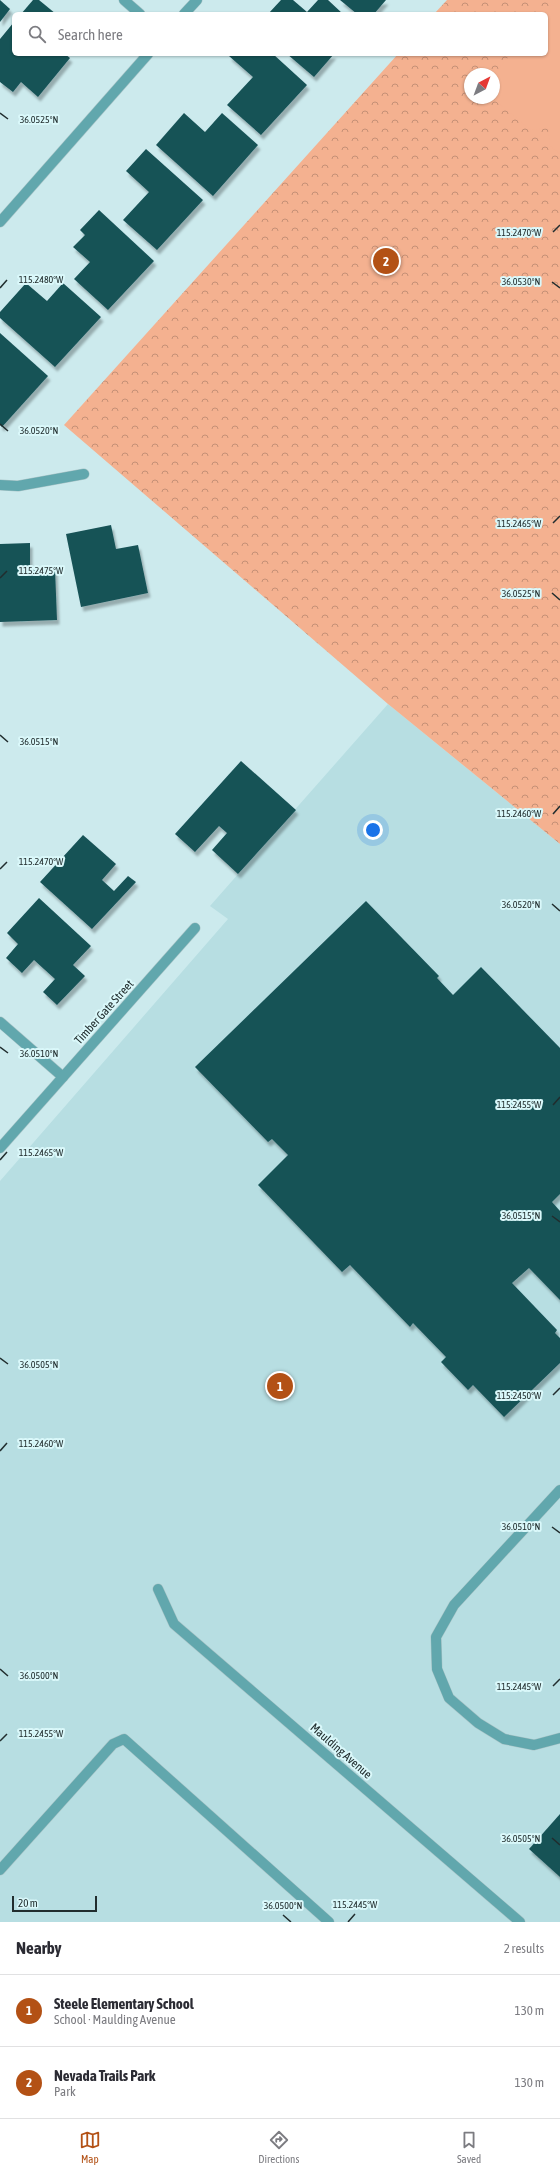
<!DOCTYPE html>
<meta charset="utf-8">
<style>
:root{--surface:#fff;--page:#f2f2f3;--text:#2b2b33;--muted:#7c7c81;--line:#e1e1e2;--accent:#b35115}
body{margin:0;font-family:"Asap Condensed",sans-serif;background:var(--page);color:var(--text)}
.compass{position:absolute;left:464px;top:68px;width:36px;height:36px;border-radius:50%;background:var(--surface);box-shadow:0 1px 3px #0004;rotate:41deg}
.scale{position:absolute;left:12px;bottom:10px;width:85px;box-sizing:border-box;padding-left:4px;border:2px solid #212d2e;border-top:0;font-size:11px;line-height:14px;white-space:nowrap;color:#212d2e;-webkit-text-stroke:3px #daf8fa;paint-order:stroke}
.you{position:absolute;left:373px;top:830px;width:14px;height:14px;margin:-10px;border:3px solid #fff;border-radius:50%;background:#1a73e8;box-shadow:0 0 0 6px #1a73e833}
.badge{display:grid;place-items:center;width:26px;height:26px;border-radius:50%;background:var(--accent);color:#fff;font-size:13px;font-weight:700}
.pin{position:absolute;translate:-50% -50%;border:2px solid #fff;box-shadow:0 1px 4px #0006}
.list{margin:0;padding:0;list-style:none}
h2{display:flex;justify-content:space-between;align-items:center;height:52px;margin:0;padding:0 16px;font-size:17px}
h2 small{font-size:13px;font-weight:400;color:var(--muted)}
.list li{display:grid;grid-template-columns:26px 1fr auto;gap:12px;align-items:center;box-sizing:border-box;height:72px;padding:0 16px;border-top:1px solid var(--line)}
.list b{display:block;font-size:15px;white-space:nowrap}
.list p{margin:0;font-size:13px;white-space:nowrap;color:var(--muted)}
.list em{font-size:13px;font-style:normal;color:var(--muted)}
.icon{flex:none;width:22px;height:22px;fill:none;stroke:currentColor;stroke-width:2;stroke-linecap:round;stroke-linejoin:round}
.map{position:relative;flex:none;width:560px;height:1922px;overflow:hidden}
.search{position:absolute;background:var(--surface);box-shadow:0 1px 3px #0004;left:12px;right:12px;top:12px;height:44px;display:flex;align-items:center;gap:10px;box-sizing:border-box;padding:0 14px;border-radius:6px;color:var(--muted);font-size:15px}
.sheet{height:196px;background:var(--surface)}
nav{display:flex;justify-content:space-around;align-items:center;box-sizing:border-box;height:56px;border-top:1px solid var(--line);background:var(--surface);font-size:11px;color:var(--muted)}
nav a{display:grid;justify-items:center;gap:2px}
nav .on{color:var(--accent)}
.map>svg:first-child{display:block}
</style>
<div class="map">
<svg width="560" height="1922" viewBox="0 0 560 1922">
<defs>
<pattern id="forest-crowns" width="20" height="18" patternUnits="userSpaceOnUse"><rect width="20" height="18" fill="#f4b190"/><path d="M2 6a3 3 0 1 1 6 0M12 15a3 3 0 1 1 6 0" fill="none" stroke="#c59076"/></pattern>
<filter id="shadow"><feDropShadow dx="2.5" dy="4.5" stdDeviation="1" flood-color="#0004"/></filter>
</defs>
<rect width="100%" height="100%" fill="#cceaed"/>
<polygon fill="#b7dee2" points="388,704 560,844 560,1922 0,1922 0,1181 228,919 210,906"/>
<path fill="url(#forest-crowns)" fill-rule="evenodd" d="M 447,0 L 560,0 L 560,844 L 388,704 L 64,425 L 398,54 L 546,54 L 546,14 L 434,14 ZM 470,74 L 494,74 L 494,98 L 470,98 Z"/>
<polygon fill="#f4b190" points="556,0 560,0 560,154 550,146 548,128 531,130 492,98 494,98 494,74 511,54 546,54 546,14 544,14"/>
<g fill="#185257" filter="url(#shadow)">
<polygon points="0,0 10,9 0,22"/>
<polygon points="33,0 39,0 56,14 21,14"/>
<polygon points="281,0 293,0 307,12 318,0 328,0 343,14 268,14"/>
<polygon points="340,0 386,0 374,14 357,14"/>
<polygon points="14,22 14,54 65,54 70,58 38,97 21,82 13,92 0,82 0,39"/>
<polygon points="231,54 273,54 307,85 261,135 227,105 253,77 229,56"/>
<polygon points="287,54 334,54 314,77"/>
<polygon points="184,113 205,132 222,113 258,145 213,196 156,145"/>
<polygon points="146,149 203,200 157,250 123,220 149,192 126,171"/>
<polygon points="99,210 154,261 108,310 74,279 90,262 73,247 85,235 80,230"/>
<polygon points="26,283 47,301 63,283 101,317 55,367 0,318 0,312"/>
<polygon points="0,333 48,376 2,427 0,425"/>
<polygon points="111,525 116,549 138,545 148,593 81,607 66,534"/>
<polygon points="30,543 30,570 55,569 57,620 0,622 0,544"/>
<polygon points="241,761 296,810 238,874 212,850 227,833 219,826 195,852 175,834"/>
<polygon points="83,835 116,864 102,880 114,891 128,876 136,882 92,929 40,882"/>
<polygon points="39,898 91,946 73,965 85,976 57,1005 43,992 55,979 34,960 22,973 6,958 18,944 7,933"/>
<polygon points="366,901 439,976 437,978 453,995 481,967 560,1048 560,1194 552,1202 560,1211 560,1300 529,1268 512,1283 557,1330 555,1333 560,1338 560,1363 504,1417 473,1385 468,1390 441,1362 446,1357 413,1323 410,1327 350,1265 342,1272 258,1185 288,1155 272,1139 268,1142 195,1067"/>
<polygon points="560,1814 560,1877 529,1849"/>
</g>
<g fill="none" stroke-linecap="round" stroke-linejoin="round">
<defs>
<g id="service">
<polyline points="560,1490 454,1605 436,1637 437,1669 449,1698 478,1723 504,1739 534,1745 560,1738"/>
<polyline points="0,1870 113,1744 124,1739 329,1922"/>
</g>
<g id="minor">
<polyline points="124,0 140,14"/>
<polyline points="184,14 197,0"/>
<polyline points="0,222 148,54"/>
<polyline points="0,485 18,486 84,474"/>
<polyline points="0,1022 63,1077"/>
<polyline points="0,1148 195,928"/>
<polyline points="158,1589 174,1624 520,1922"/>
</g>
</defs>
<use href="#service" stroke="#aac4c7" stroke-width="11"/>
<use href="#minor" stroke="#aac4c7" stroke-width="11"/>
<use href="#service" stroke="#61a7ad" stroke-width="10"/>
<use href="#minor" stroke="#61a7ad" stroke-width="10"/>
</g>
<path fill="none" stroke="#212d2e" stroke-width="1.5" d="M 0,113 L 8,119M 553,232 L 560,225M 552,282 L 560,288M 0,288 L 7,280M 0,424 L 8,431M 553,523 L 560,516M 0,578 L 7,571M 552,593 L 560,600M 0,735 L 8,742M 553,814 L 560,806M 0,869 L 7,862M 552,904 L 560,911M 0,1047 L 8,1053M 553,1105 L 560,1097M 0,1160 L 7,1152M 552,1216 L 560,1222M 0,1358 L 8,1364M 553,1395 L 560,1388M 0,1451 L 7,1443M 552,1527 L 560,1533M 0,1669 L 8,1676M 553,1686 L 560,1679M 0,1741 L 7,1734M 552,1838 L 560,1845M 283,1915 L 291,1922M 348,1922 L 355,1914"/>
<g text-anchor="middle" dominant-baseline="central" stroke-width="4" stroke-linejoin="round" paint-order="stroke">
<g font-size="12" fill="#212d2e" stroke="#daf8fa">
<text transform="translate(104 1012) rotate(-48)">Timber Gate Street</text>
<text transform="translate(341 1751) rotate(41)">Maulding Avenue</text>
</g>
</g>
<g font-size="10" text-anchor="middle" fill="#212d2e" stroke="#daf8fa" stroke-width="4" stroke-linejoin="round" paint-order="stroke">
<text x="39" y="123">36.0525°N</text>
<text x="519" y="236">115.2470°W</text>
<text x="41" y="283">115.2480°W</text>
<text x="521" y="285">36.0530°N</text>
<text x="39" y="434">36.0520°N</text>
<text x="519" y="527">115.2465°W</text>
<text x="41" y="574">115.2475°W</text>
<text x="521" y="597">36.0525°N</text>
<text x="39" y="745">36.0515°N</text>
<text x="519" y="817">115.2460°W</text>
<text x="41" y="865">115.2470°W</text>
<text x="521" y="908">36.0520°N</text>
<text x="39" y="1057">36.0510°N</text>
<text x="519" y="1108">115.2455°W</text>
<text x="41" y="1156">115.2465°W</text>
<text x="521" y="1219">36.0515°N</text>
<text x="39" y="1368">36.0505°N</text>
<text x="519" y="1399">115.2450°W</text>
<text x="41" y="1447">115.2460°W</text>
<text x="521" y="1530">36.0510°N</text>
<text x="39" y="1679">36.0500°N</text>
<text x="519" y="1690">115.2445°W</text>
<text x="41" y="1737">115.2455°W</text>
<text x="521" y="1842">36.0505°N</text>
<text x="355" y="1908">115.2445°W</text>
<text x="283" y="1909">36.0500°N</text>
</g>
</svg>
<svg class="compass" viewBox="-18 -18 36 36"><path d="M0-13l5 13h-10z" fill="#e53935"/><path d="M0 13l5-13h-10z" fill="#7c7c81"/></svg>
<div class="scale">20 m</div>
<div class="you"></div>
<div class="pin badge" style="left:280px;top:1386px">1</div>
<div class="pin badge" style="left:386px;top:261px">2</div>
<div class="search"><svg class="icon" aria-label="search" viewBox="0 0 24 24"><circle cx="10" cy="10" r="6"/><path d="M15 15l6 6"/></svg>Search here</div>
</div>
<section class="sheet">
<h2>Nearby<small>2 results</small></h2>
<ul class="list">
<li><span class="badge">1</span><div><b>Steele Elementary School</b><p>School · Maulding Avenue</p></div><em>130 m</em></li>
<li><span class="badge">2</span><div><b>Nevada Trails Park</b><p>Park</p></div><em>130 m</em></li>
</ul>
</section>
<nav>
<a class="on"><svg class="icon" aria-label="map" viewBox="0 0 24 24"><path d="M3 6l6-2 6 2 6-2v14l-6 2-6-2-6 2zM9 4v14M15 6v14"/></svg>Map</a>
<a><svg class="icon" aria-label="directions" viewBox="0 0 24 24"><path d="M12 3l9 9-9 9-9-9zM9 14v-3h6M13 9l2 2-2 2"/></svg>Directions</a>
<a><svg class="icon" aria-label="saved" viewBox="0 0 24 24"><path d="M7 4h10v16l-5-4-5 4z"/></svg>Saved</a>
</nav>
